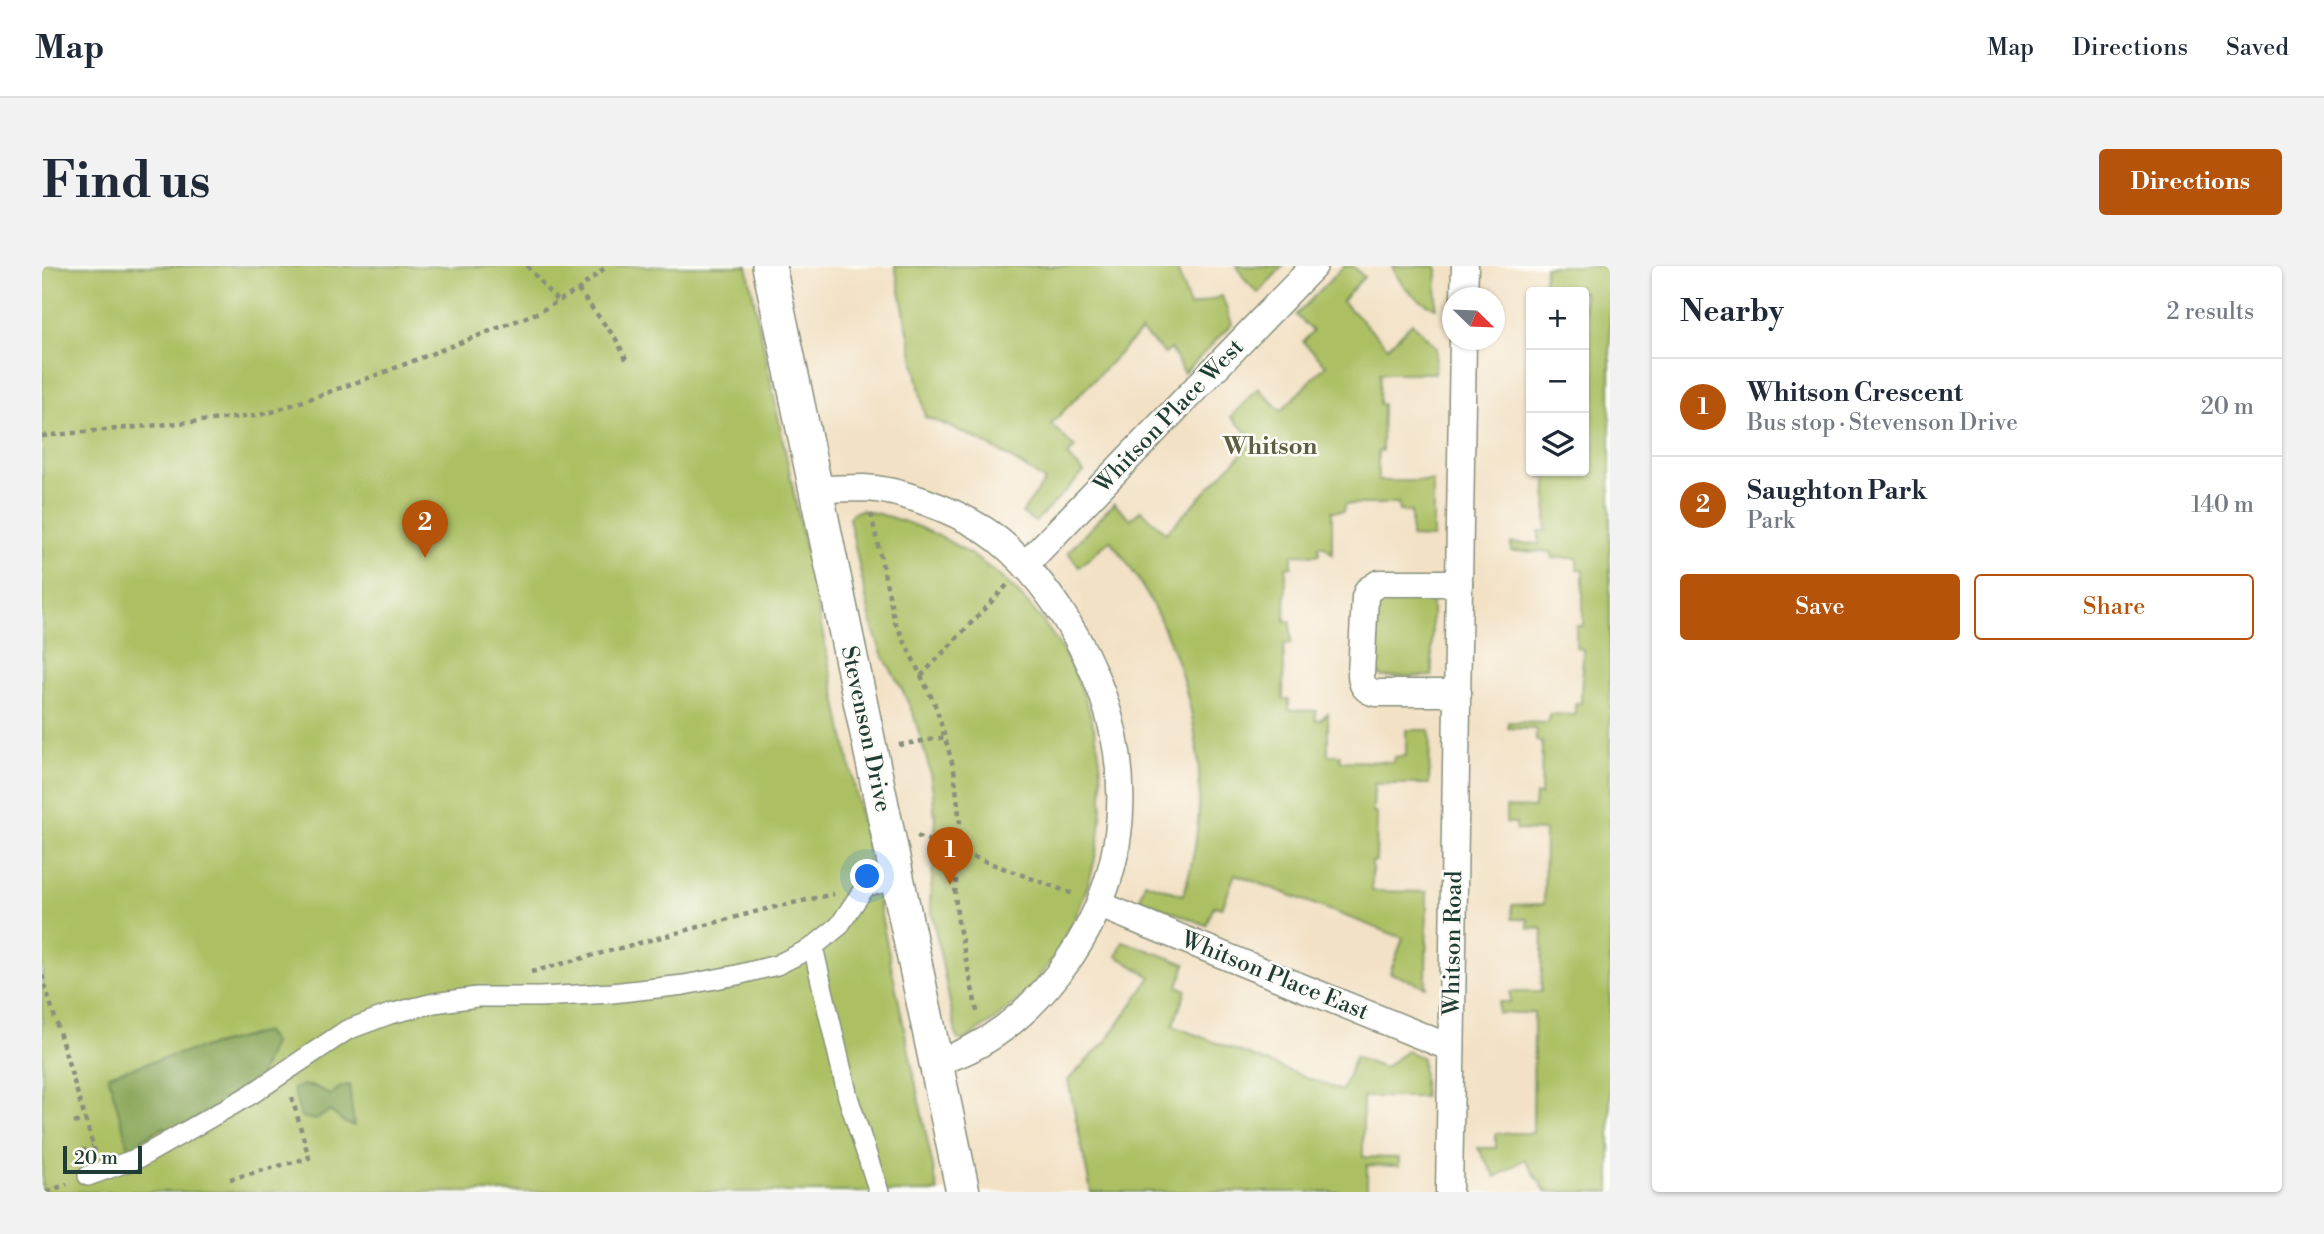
<!DOCTYPE html>
<meta charset="utf-8">
<style>
:root{--surface:#fff;--page:#f2f2f3;--text:#1f2937;--muted:#747a83;--line:#e0e1e3;--accent:#b45309}
body{margin:0;font-family:"Libre Bodoni",serif;background:var(--page);color:var(--text)}
.controls{position:absolute;right:21px;top:21px;display:grid;overflow:hidden;border-radius:7px;box-shadow:0 2px 5px #0004}
.controls button{width:63px;height:63px;display:grid;place-items:center;padding:0;border:0;border-bottom:2px solid var(--line);background:var(--surface);color:var(--text);font:35px sans-serif}
.compass{position:absolute;left:1400px;top:21px;width:63px;height:63px;border-radius:50%;background:var(--surface);box-shadow:0 2px 5px #0004;rotate:113deg}
.scale{position:absolute;left:21px;bottom:18px;width:79px;box-sizing:border-box;padding-left:7px;border:4px solid #1f3d34;border-top:0;font-size:19px;line-height:24px;white-space:nowrap;color:#1f3d34;-webkit-text-stroke:5px #fdfcf7;paint-order:stroke}
.you{position:absolute;left:826px;top:611px;width:24px;height:24px;margin:-18px;border:5px solid #fff;border-radius:50%;background:#1a73e8;box-shadow:0 0 0 10px #1a73e833}
.badge{display:grid;place-items:center;width:46px;height:46px;border-radius:50%;background:var(--accent);color:#fff;font-size:23px;font-weight:700}
.pin{position:absolute;translate:-50% -58px;filter:drop-shadow(0 2px 4px #0008)}
.pin::after{content:'';position:absolute;top:37px;width:24px;height:21px;background:inherit;clip-path:polygon(0 0,100% 0,50% 100%)}
.list{margin:0;padding:0;list-style:none}
h2{display:flex;justify-content:space-between;align-items:center;height:91px;margin:0;padding:0 28px;font-size:30px}
h2 small{font-size:23px;font-weight:400;color:var(--muted)}
.list li{display:grid;grid-template-columns:46px 1fr auto;gap:21px;align-items:center;box-sizing:border-box;height:98px;padding:0 28px;border-top:2px solid var(--line)}
.list b{display:block;font-size:26px;white-space:nowrap}
.list p{margin:0;font-size:23px;white-space:nowrap;color:var(--muted)}
.list em{font-size:23px;font-style:normal;color:var(--muted)}
.actions{display:flex;gap:14px;padding:21px 28px}
.actions a{flex:1;padding:16px 0;border:2px solid var(--accent);border-radius:7px;text-align:center;font-size:24px;color:var(--accent)}
.actions .main{background:var(--accent);color:#fff}
.icon{flex:none;width:38px;height:38px;fill:none;stroke:currentColor;stroke-width:2;stroke-linecap:round;stroke-linejoin:round}
.map{position:relative;flex:none;width:1568px;height:926px;overflow:hidden;border-radius:7px}
header{display:flex;align-items:center;gap:42px;box-sizing:border-box;height:98px;padding:0 35px;background:var(--surface);border-bottom:2px solid var(--line)}
header strong{font-size:33px}
nav{display:flex;gap:38px;margin-inline-start:auto;font-size:24px}
.intro{display:flex;align-items:center;justify-content:space-between;box-sizing:border-box;height:168px;padding:0 42px}
h1{margin:0;font-size:49px}
.button{padding:18px 32px;border-radius:7px;background:var(--accent);color:#fff;font-size:24px;font-weight:700}
main{display:flex;gap:42px;padding:0 42px}
aside{flex:1;background:var(--surface);border-radius:7px;box-shadow:0 2px 5px #0004}
.map>svg:first-child{display:block}
</style>
<header>
<strong>Map</strong>
<nav><a>Map</a><a>Directions</a><a>Saved</a></nav>
</header>
<div class="intro"><h1>Find us</h1><a class="button">Directions</a></div>
<main>
<div class="map">
<svg width="1568" height="926" viewBox="0 0 1568 926">
<rect width="100%" height="100%" fill="#fdfcf7"/>
<filter id="ink" filterUnits="userSpaceOnUse"><feTurbulence type="fractalNoise" baseFrequency=".0143" numOctaves="2"/><feDisplacementMap in="SourceGraphic" scale="14" xChannelSelector="R" yChannelSelector="G"/><feConvolveMatrix kernelMatrix="1 2 1 2 8 2 1 2 1" color-interpolation-filters="sRGB"/></filter>
<filter id="wash" filterUnits="userSpaceOnUse"><feTurbulence type="fractalNoise" baseFrequency=".00686" numOctaves="4" result="noise"/><feDisplacementMap in="SourceGraphic" scale="28" xChannelSelector="R" yChannelSelector="G"/><feGaussianBlur stdDeviation="1.57" result="paint"/><feColorMatrix in="noise" values="0 0 0 0 0 0 0 0 0 0 0 0 0 0 0 0 0 1.4 0 .05"/><feComposite in="paint" operator="in"/></filter>
<g filter="url(#wash)">
<rect width="100%" height="100%" fill="#f2e1c4"/>
<g fill="#acc063" stroke="#667e4c" stroke-width="2">
<polygon points="0,0 705,0 896,926 0,926"/>
<path d="M 853,0 L 1134,0 L 1148,41 L 1180,30 L 1190,58 L 1142,107 L 1129,83 L 1123,88 L 1099,65 L 1009,158 L 1033,182 L 1025,190 L 1042,206 L 993,256 L 980,247 L 1003,215 C 965,188 927,166 883,151 Z"/>
<polygon points="1194,0 1241,0 1216,27 1204,15"/>
<path d="M 1302,0 L 1311,0 L 1322,11 L 1300,35 L 1346,81 L 1370,57 L 1394,81 L 1393,107 L 1338,107 L 1337,138 L 1341,138 L 1340,185 L 1336,185 L 1336,215 L 1391,215 L 1391,272 L 1369,271 L 1369,246 L 1357,245 L 1356,238 L 1303,238 L 1302,245 L 1290,245 L 1290,288 L 1282,280 L 1277,280 L 1277,289 L 1250,288 L 1250,300 L 1244,301 L 1243,355 L 1249,355 L 1249,378 L 1242,378 L 1241,433 L 1247,433 L 1247,444 L 1274,445 L 1274,454 L 1278,454 L 1286,447 L 1286,489 L 1298,489 L 1298,495 L 1351,496 L 1352,491 L 1364,490 L 1364,464 L 1388,464 L 1387,518 L 1332,518 L 1331,547 L 1335,547 L 1334,595 L 1330,596 L 1330,625 L 1385,626 L 1384,721 L 1348,707 L 1361,672 L 1193,608 L 1180,642 L 1172,640 L 1164,659 L 1098,633 L 1103,616 L 1141,629 C 1180,509 1146,370 1068,274 L 1037,301 L 1026,286 L 1072,237 L 1089,253 L 1099,244 L 1124,267 L 1213,174 L 1189,151 L 1216,122 L 1239,145 L 1284,99 L 1261,76 L 1271,65 L 1254,49 Z"/>
<path d="M 1350,0 L 1395,0 L 1394,42 C 1374,34 1358,20 1350,0 Z"/>
<polygon points="1503,0 1568,0 1568,926 1504,926 1483,893 1454,911 1436,882 1454,882 1454,867 1491,867 1492,747 1456,747 1456,736 1468,736 1468,726 1499,726 1501,663 1486,662 1486,653 1470,653 1470,639 1502,638 1503,565 1474,564 1474,557 1464,557 1464,541 1492,542 1493,529 1499,529 1500,476 1494,475 1494,463 1466,462 1466,456 1506,457 1507,448 1533,449 1533,437 1539,437 1541,383 1534,382 1534,360 1541,360 1541,304 1535,303 1535,292 1510,292 1510,286 1469,285 1469,277 1497,278 1497,265 1504,265 1505,211 1499,211 1499,205 1542,205 1542,26 1502,26"/>
<path d="M 819,244 C 985,276 1093,436 1051,601 C 1040,644 1020,685 991,719 C 971,742 947,758 921,775 L 915,773 L 888,636 L 894,571 L 891,526 L 887,501 L 872,450 L 860,423 L 840,388 L 830,360 L 807,252 L 811,247 Z"/>
<polygon points="1342,331 1390,333 1390,410 1340,411 1334,405 1335,340"/>
<polygon points="1081,675 1144,698 1136,720 1144,724 1131,760 1300,825 1313,791 1342,802 1365,785 1380,792 1382,831 1321,831 1321,891 1357,892 1357,900 1325,899 1325,926 1049,926 1026,814 1065,774 1109,711 1075,690"/>
</g>
<g fill="#89a659" stroke="#547246" stroke-width="2">
<polygon points="223,766 231,777 215,816 128,868 122,861 100,873 102,878 88,886 66,809 136,788"/>
<polygon points="261,819 274,821 288,829 299,821 307,819 312,860 303,857 288,845 273,854 259,851 251,823"/>
</g>
</g>
<g filter="url(#ink)">
<g fill="none" stroke-linecap="round" stroke-linejoin="round">
<defs>
<g id="pedestrian">
<polyline points="771,681 806,831 837,926"/>
<polyline points="46,910 99,891 208,829 305,764 348,748 392,737 435,731 498,731 570,727 642,719 695,709 735,699 771,681 797,660 823,621 856,613"/>
</g>
<g id="minor">
<polyline points="1422,32 1423,0"/>
<path d="M 774,223 C 789,223 806,222 821,222 C 858,223 910,244 941,263 C 975,285 1002,319 1023,352 C 1095,467 1101,598 1016,708 C 985,748 943,783 894,796"/>
<polyline points="983,299 1272,0"/>
<path d="M 1416,427 L 1334,427 C 1323,425 1319,418 1319,408 L 1323,331 L 1326,324 L 1337,317 L 1417,317"/>
<polyline points="1058,639 1409,782"/>
<polyline points="1407,926 1421,74"/>
</g>
<polyline id="tertiary" points="727,0 921,926"/>
</defs>
<use href="#pedestrian" stroke="#888f7c" stroke-width="22"/>
<use href="#minor" stroke="#888f7c" stroke-width="29"/>
<use href="#tertiary" stroke="#888f7c" stroke-width="36"/>
<g stroke="#888f7c" stroke-width="4.5" stroke-dasharray="5 5" stroke-linecap="butt">
<polyline points="485,0 516,36"/>
<polyline points="536,24 574,73 585,95"/>
<polyline points="0,170 212,150 230,146 335,109 497,46 536,24 565,0"/>
<polyline points="829,248 853,356 894,441 912,503 918,558 913,630 916,656 936,750"/>
<polyline points="879,410 967,317"/>
<polyline points="857,479 904,471"/>
<polyline points="875,570 1034,629"/>
<polyline points="489,706 724,643 792,628"/>
<polyline points="0,709 53,886"/>
<polyline points="32,857 43,853"/>
<polyline points="40,885 51,880"/>
<polyline points="188,913 267,892 249,828"/>
<polyline points="5,926 25,918"/>
</g>
<use href="#pedestrian" stroke="#fff" stroke-width="19"/>
<use href="#minor" stroke="#fff" stroke-width="26"/>
<use href="#tertiary" stroke="#fff" stroke-width="33"/>
</g>
</g>
<g text-anchor="middle" dominant-baseline="central" stroke-width="5" stroke-linejoin="round" paint-order="stroke">
<g font-size="23" fill="#1f3d34" stroke="#fdfcf7">
<text transform="translate(1127 150) rotate(-46)">Whitson Place West</text>
<text transform="translate(824 463) rotate(78)">Stevenson Drive</text>
<text transform="translate(1411 677) rotate(-89)">Whitson Road</text>
<text transform="translate(1233 710) rotate(22)">Whitson Place East</text>
</g>
<g font-size="24" font-weight="bold" fill="#5d5e41" stroke="#fdfcf7">
<text x="1228" y="181">Whitson</text>
</g>
</g>
</svg>
<div class="controls">
<button>+</button>
<button>−</button>
<button><svg class="icon" aria-label="layers" viewBox="0 0 24 24"><path d="M12 4l9 5-9 5-9-5zM3 14l9 5 9-5"/></svg></button>
</div>
<svg class="compass" viewBox="-18 -18 36 36"><path d="M0-13l5 13h-10z" fill="#e53935"/><path d="M0 13l5-13h-10z" fill="#747a83"/></svg>
<div class="scale">20 m</div>
<div class="you"></div>
<div class="pin badge" style="left:908px;top:619px">1</div>
<div class="pin badge" style="left:383px;top:292px">2</div>
</div>
<aside>
<h2>Nearby<small>2 results</small></h2>
<ul class="list">
<li><span class="badge">1</span><div><b>Whitson Crescent</b><p>Bus stop · Stevenson Drive</p></div><em>20 m</em></li>
<li><span class="badge">2</span><div><b>Saughton Park</b><p>Park</p></div><em>140 m</em></li>
</ul>
<div class="actions"><a class="main">Save</a><a>Share</a></div>
</aside>
</main>
